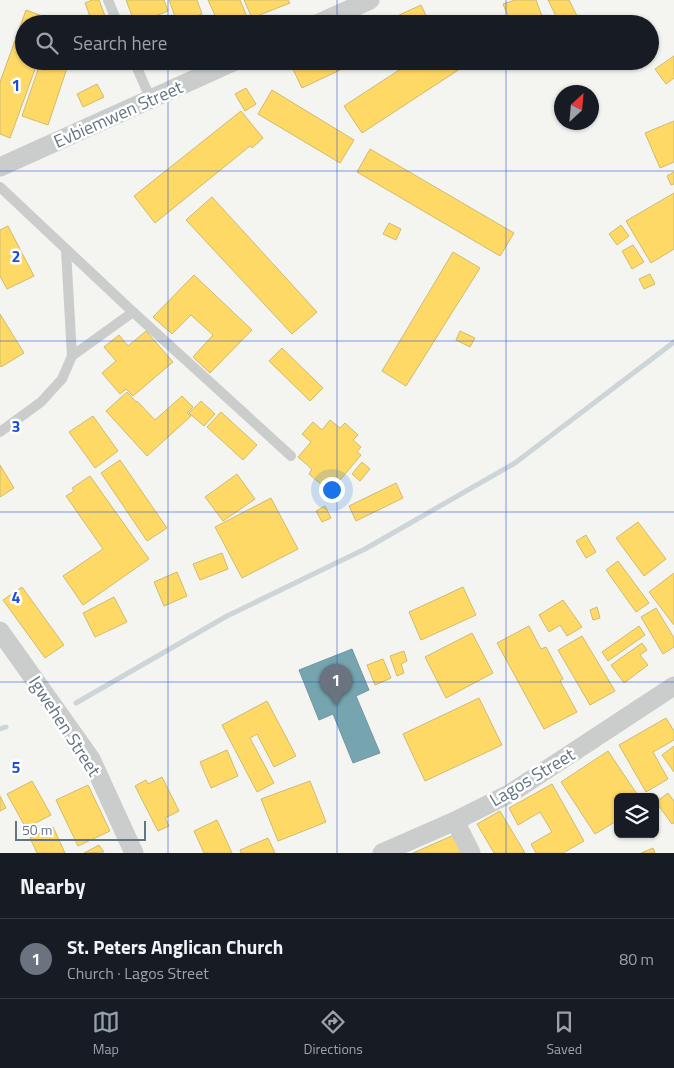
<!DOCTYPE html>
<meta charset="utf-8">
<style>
:root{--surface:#171b24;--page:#242831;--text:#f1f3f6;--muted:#9ea1a6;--line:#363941;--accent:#95a1aa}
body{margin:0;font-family:"Titillium Web",sans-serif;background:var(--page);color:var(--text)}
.controls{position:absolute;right:15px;bottom:15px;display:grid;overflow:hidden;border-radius:8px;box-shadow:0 1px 4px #0004}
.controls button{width:45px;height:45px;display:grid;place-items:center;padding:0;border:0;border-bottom:1px solid var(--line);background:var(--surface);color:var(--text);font:25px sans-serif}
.compass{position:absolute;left:554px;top:85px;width:45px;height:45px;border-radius:50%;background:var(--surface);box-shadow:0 1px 4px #0004;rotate:26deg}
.scale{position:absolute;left:15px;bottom:12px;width:131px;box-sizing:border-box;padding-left:5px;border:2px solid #627583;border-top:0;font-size:14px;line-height:18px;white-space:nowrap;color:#627583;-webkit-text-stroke:4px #fff;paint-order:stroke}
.you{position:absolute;left:331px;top:489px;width:18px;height:18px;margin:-12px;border:4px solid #fff;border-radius:50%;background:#1a73e8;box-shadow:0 0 0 8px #1a73e833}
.badge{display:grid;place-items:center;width:32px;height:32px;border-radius:50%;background:var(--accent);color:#fff;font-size:16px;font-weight:700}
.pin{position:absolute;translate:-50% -41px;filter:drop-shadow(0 1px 2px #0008)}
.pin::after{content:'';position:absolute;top:26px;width:18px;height:15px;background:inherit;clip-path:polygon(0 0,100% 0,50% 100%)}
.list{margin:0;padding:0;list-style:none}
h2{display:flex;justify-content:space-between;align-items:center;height:65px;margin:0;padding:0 20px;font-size:21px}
h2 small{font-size:16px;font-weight:400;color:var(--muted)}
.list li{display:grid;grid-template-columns:32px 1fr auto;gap:15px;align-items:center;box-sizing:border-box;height:80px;padding:0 20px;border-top:1px solid var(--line)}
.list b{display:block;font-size:19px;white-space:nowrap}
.list p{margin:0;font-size:16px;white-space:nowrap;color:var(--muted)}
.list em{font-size:16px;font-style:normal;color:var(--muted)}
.icon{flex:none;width:28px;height:28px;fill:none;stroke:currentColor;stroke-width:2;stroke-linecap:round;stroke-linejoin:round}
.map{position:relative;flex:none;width:674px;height:853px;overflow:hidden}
.search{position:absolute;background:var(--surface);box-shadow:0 1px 4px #0004;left:15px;right:15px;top:15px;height:55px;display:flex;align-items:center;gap:12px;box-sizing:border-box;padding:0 18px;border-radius:28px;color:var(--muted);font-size:19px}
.sheet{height:145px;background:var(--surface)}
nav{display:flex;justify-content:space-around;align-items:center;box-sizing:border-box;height:70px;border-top:1px solid var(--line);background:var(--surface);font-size:14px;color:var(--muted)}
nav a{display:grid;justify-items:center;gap:2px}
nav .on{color:var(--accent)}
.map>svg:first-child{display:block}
</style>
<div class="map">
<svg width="674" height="853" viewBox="0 0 674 853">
<rect width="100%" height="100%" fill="#f4f4f1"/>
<g fill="#ffd966" stroke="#d0bb6f">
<polygon points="92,0 99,0 108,24 93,24 85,3"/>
<polygon points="126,0 164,0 168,11 135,24"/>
<polygon points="169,0 197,0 202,14 177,22"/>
<polygon points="208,0 240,0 250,24 219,24"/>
<polygon points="244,0 288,0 290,3 252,18"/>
<polygon points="515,0 536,0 545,24 511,24 503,4"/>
<polygon points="548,0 569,0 581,24 560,24"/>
<polygon points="421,5 430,24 380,24"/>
<polygon points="26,10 53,20 51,24 24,24 24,61 38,61 10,138 0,134 0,82"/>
<polygon points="479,18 482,24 470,24"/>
<polygon points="674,56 674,78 666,84 655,69"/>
<polygon points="41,61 69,62 48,125 22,116"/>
<polygon points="299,61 359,61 302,88 291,65"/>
<polygon points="413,61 472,61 362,133 344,106"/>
<polygon points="97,84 104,97 83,107 77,94"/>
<polygon points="246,88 256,104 245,111 235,94"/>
<polygon points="272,90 354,140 340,163 258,114"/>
<polygon points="241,111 263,138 252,148 250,146 155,223 134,196"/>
<polygon points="674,121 674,162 660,168 645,133"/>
<polygon points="370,149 514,233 500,256 357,172"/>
<polygon points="674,172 674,184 671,185 667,176"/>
<polygon points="674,193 674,249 651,263 626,221"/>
<polygon points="212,197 317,312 292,334 186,220"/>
<polygon points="389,223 401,229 396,240 383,234"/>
<polygon points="621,225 629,236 617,245 609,234"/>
<polygon points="8,226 34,276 7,289 0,276 0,230"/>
<polygon points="633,245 644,262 632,269 622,251"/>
<polygon points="453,252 480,268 406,386 382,371"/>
<polygon points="650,274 655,284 644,289 639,279"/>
<polygon points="194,275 252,330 210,373 193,357 213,335 191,315 172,334 153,317"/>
<polygon points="0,314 24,353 1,367 0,366"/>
<polygon points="146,331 173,362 133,396 126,389 120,394 102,373 116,361 104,347 119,335 128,346"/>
<polygon points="460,331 475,338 470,347 456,340"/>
<polygon points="282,348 323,388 310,401 269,361"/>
<polygon points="127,392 136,402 137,401 155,420 182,396 193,407 187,413 191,416 147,456 106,411"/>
<polygon points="201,401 215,414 204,426 189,413"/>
<polygon points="221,412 257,445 243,460 207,427"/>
<polygon points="93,416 118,451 95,468 69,432"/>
<polygon points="330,420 340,428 345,423 358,435 353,440 361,447 357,452 361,455 330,492 309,474 312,469 298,457 311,442 302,434 313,422 322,430"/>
<polygon points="120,460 167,528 147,541 101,473"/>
<polygon points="362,462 370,469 360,481 352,474"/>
<polygon points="0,465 14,488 0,497"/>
<polygon points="237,474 255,499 223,521 205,497"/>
<polygon points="90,476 149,559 83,605 63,576 103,549 66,496 74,491 72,488"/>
<polygon points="396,483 403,498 356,521 349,506"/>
<polygon points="271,498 298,549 242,578 215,527"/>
<polygon points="325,506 331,518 322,522 316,511"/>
<polygon points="638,522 666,559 644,576 616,538"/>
<polygon points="586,535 596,552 586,558 576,541"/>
<polygon points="222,553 228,569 200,580 193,564"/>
<polygon points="618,561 649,603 636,612 606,570"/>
<polygon points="177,572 187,596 164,606 154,582"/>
<polygon points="674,573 674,625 649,592"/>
<polygon points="22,587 64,645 45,658 3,600"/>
<polygon points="463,587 476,615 421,640 409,612"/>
<polygon points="114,597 127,622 95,637 83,613"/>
<polygon points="563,600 582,627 567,636 560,625 549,632 539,615"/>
<polygon points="597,607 600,618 593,620 590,610"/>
<polygon points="656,608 674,638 674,647 663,654 641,617"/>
<polygon points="529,626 541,649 546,647 563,679 560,681 577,712 544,729 497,643"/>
<polygon points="639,626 645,635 608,661 602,652"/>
<polygon points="472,633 493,673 446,698 425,657"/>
<polygon points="582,636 615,691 590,705 558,650"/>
<polygon points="642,643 647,650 640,655 648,665 624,683 611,665"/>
<polygon points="404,651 407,661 401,664 404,673 397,676 390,656"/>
<polygon points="383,659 391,678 375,685 367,665"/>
<polygon points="479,698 502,745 425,781 403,734"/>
<polygon points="267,701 296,756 274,767 257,734 250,738 274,783 257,792 222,725"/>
<polygon points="666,718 674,731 674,740 653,752 668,779 646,792 619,745"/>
<polygon points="674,746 674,772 662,755"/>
<polygon points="227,750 238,776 211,788 200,762"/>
<polygon points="608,751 639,797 618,797 618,820 595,834 561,782"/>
<polygon points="162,777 179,811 165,818 169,826 158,831 135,786 146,780 148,784"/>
<polygon points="32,781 51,815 26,828 7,794"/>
<polygon points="310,781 326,822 278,841 261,799"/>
<polygon points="552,784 584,841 563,853 536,853 531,844 552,832 540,812 518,825 509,808"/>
<polygon points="88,785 110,831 78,846 56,800"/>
<polygon points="668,793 674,801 674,823 672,824 656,802"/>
<polygon points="0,796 6,808 0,811"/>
<polygon points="500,811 525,853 494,853 477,824"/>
<polygon points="217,820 232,853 204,853 194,831"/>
<polygon points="53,827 65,853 37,853 30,838"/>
<polygon points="456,834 464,853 413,853"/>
<polygon points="268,838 275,853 241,853 240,850"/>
<polygon points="99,845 104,852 84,853"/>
<polygon points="653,848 655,853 641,853"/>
</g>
<polygon fill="#76a5af" stroke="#7097a2" points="352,649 369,690 356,696 380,753 353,763 333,714 319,720 299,670"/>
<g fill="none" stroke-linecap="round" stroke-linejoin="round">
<g stroke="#cdd5d8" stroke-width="5">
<polyline points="76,703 227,616 365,549 515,463 674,342"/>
<polyline points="0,729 6,727"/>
</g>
<g stroke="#cbcdcd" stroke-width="10">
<polyline points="108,0 118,24"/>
<polyline points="134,61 151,100"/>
<polyline points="0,187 133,312 291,456"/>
<polyline points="72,356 133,312"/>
<polyline points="0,432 41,402 62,379 72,356 66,250"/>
</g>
<g stroke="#cbcdcd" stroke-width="19">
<polyline points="317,24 370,0"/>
<polyline points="0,167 235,61"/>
<polyline points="0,631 91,759 134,853"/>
<polyline points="455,821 471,853"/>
<polyline points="382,853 455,821 511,793 674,686"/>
</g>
</g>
<path fill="none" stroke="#1d4ed8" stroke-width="1" stroke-opacity="0.55" d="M 168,0 L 168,24M 337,0 L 337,24M 506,0 L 506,24M 168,61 L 168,853M 337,61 L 337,853M 506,61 L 506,853M 0,171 L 674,171M 0,341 L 674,341M 0,512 L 674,512M 0,682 L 674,682"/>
<g text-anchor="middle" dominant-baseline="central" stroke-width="5" stroke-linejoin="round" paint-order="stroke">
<g font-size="18" fill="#627583" stroke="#fff">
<text transform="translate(118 114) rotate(-24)">Evbiemwen Street</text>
<text transform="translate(65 726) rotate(57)">Igwehen Street</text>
<text transform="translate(532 777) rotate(-31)">Lagos Street</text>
</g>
</g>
<g font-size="16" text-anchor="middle" font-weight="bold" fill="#1d4ed8" stroke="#fff" stroke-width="5" stroke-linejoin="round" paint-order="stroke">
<text x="16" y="91">1</text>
<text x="16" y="262">2</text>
<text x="16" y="432">3</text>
<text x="16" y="603">4</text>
<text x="16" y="773">5</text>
</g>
</svg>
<div class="controls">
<button><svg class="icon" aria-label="layers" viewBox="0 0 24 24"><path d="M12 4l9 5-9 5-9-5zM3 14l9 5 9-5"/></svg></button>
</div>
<svg class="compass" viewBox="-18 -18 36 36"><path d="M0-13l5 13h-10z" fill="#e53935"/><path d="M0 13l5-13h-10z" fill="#9ea1a6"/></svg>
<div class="scale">50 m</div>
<div class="you"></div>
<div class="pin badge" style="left:336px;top:705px;background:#6b7280">1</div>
<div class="search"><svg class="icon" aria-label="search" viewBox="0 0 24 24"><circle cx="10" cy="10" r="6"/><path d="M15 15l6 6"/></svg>Search here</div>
</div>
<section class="sheet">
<h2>Nearby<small></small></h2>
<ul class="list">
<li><span class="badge" style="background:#6b7280">1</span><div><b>St. Peters Anglican Church</b><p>Church · Lagos Street</p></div><em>80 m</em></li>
</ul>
</section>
<nav>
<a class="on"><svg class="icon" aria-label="map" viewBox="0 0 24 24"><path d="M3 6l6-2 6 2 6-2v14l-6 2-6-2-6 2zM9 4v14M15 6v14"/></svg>Map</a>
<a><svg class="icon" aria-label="directions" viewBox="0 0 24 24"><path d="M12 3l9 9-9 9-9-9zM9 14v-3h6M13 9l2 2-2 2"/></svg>Directions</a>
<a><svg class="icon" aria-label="saved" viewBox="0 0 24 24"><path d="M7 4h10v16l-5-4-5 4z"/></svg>Saved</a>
</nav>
